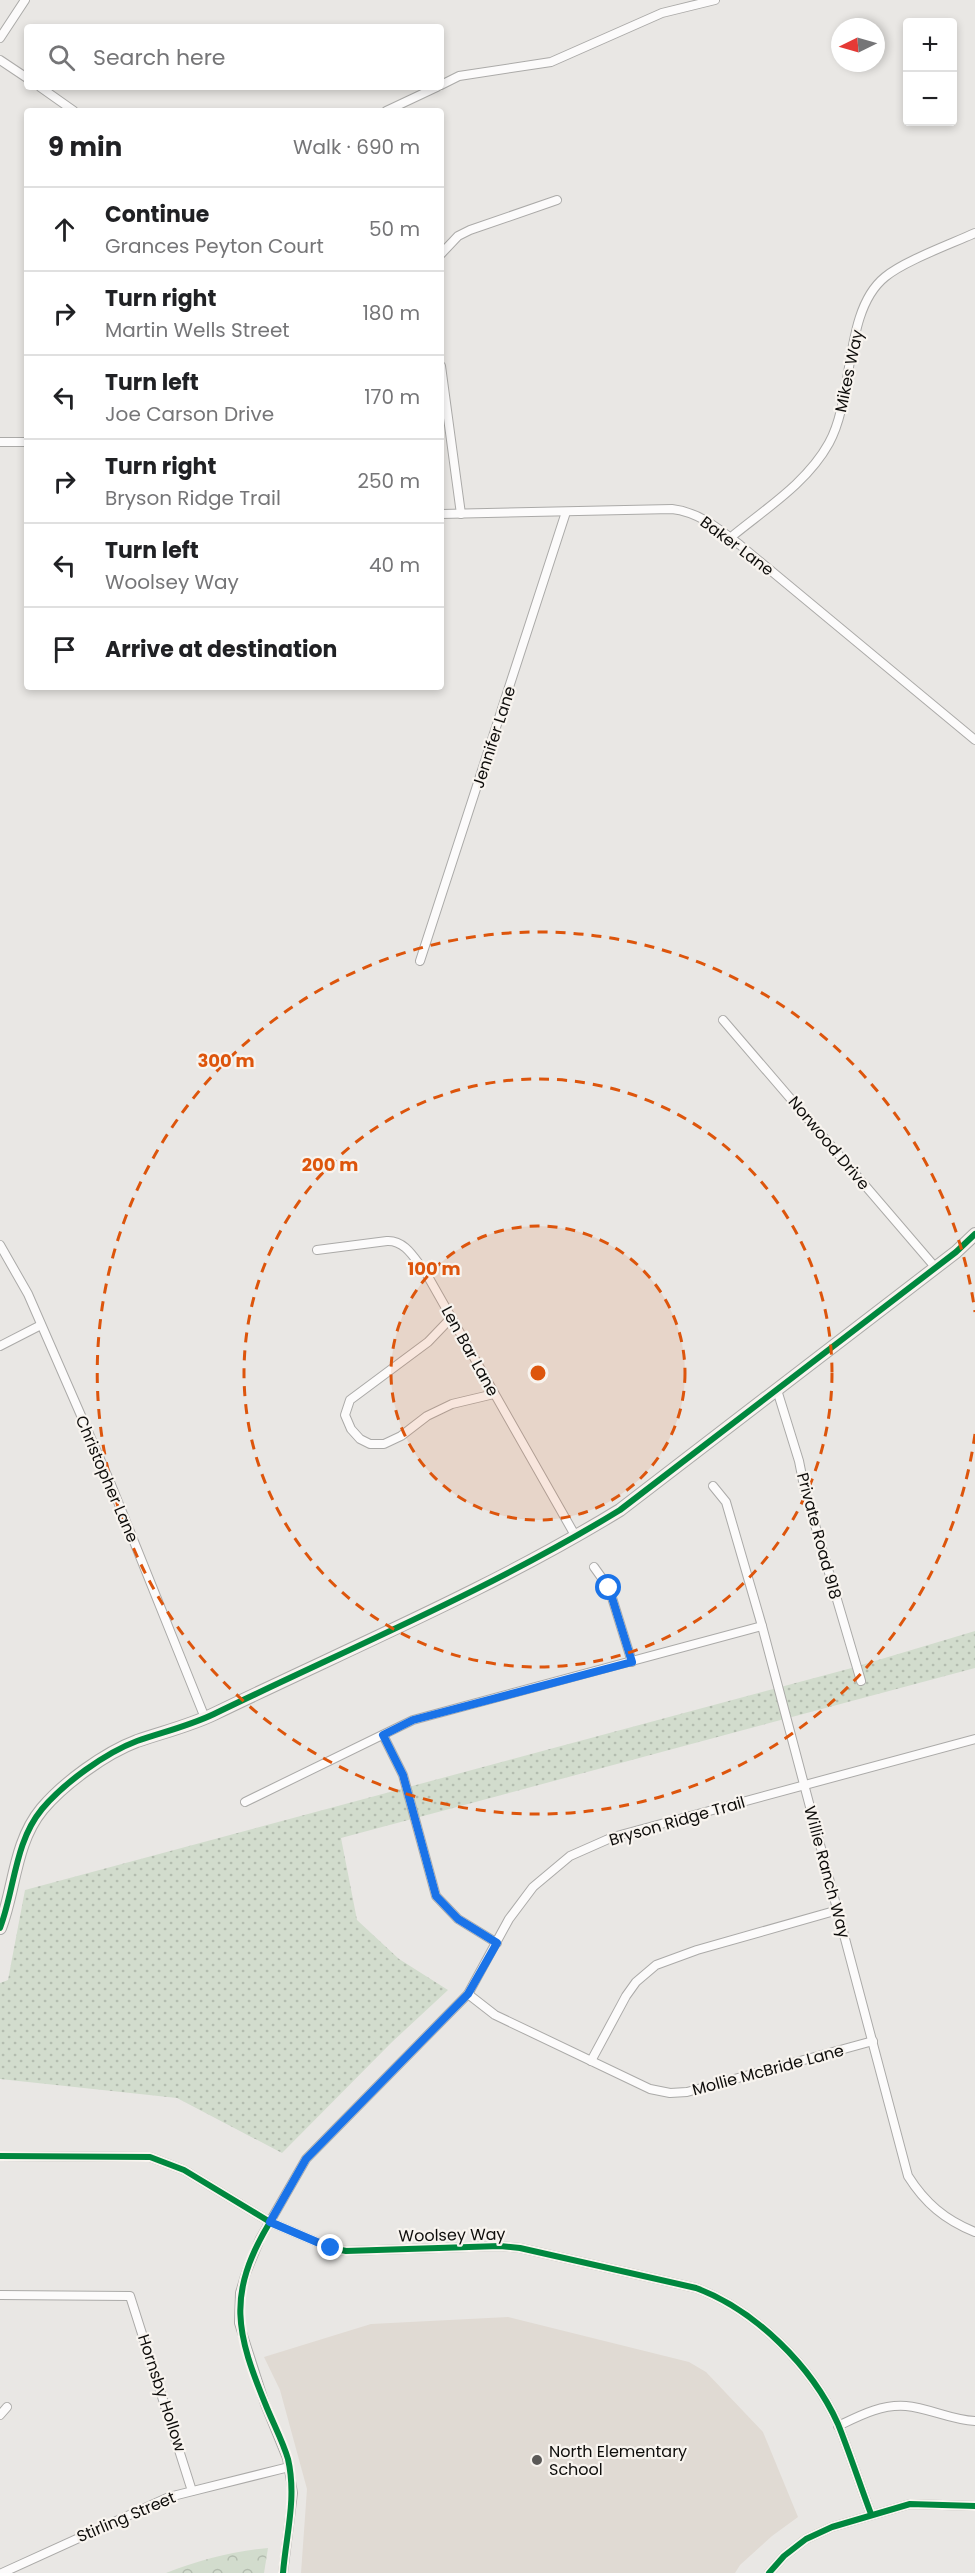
<!DOCTYPE html>
<meta charset="utf-8">
<style>
:root{--surface:#fff;--page:#f2f2f2;--text:#202124;--muted:#757577;--line:#e0e0e0}
body{margin:0;font-family:Poppins,sans-serif;background:var(--page);color:var(--text)}
.controls{position:absolute;right:18px;top:18px;display:grid;overflow:hidden;border-radius:6px;box-shadow:0 3px 9px #0003}
.controls button{width:54px;height:54px;display:grid;place-items:center;padding:0;border:0;border-bottom:2px solid var(--line);background:var(--surface);color:var(--text);font:30px sans-serif}
.compass{position:absolute;left:831px;top:18px;width:54px;height:54px;border-radius:50%;background:var(--surface);box-shadow:0 3px 9px #0003;rotate:265deg}
.stop{position:absolute;width:18px;height:18px;margin:-14px;border:4px solid #1a73e8;border-radius:50%;background:#fff}
.stop.end{background:#1a73e8;border-color:#fff;box-shadow:0 2px 6px #0008}
.list{margin:0;padding:0;list-style:none}
h2{display:flex;justify-content:space-between;align-items:center;height:78px;margin:0;padding:0 24px;font-size:26px}
h2 small{font-size:20px;font-weight:400;color:var(--muted)}
.list li{display:grid;grid-template-columns:39px 1fr auto;gap:18px;align-items:center;box-sizing:border-box;height:84px;padding:0 24px;border-top:2px solid var(--line)}
.list b{display:block;font-size:22px;white-space:nowrap}
.list p{margin:0;font-size:20px;white-space:nowrap;color:var(--muted)}
.list em{font-size:20px;font-style:normal;color:var(--muted)}
.icon{flex:none;width:33px;height:33px;fill:none;stroke:currentColor;stroke-width:2;stroke-linecap:round;stroke-linejoin:round}
.map{position:relative;flex:none;width:975px;height:2573px;overflow:hidden}
.search{position:absolute;background:var(--surface);box-shadow:0 3px 9px #0003;left:24px;top:24px;width:420px;height:66px;display:flex;align-items:center;gap:15px;box-sizing:border-box;padding:0 21px;border-radius:6px;color:var(--muted);font-size:22px}
.panel{position:absolute;background:var(--surface);box-shadow:0 3px 9px #0003;left:24px;top:108px;width:420px;height:582px;border-radius:6px}
.map>svg:first-child{display:block}
</style>
<div class="map">
<svg width="975" height="2573" viewBox="0 0 975 2573">
<defs>
<pattern id="grass-dots" width="8" height="8" patternUnits="userSpaceOnUse" patternTransform="scale(1.5)"><rect width="8" height="8" fill="#d2dccd"/><path d="M2 2h.1M6 6h.1" fill="none" stroke="#b3bcaf" stroke-width="1.8" stroke-linecap="round"/></pattern>
<pattern id="park-crowns" width="20" height="18" patternUnits="userSpaceOnUse" patternTransform="scale(1.5)"><rect width="20" height="18" fill="#d2dccd"/><path d="M2 6a3 3 0 1 1 6 0M12 15a3 3 0 1 1 6 0" fill="none" stroke="#b3bcaf"/></pattern>
</defs>
<rect width="100%" height="100%" fill="#e9e7e4"/>
<polygon fill="#e0dad3" points="508,2317 689,2362 706,2372 763,2432 798,2517 772,2536 740,2565 735,2573 301,2573 307,2489 280,2390 264,2357 371,2324"/>
<polygon fill="url(#grass-dots)" points="975,1631 975,1668 341,1838 357,1920 399,1959 448,1990 392,2042 282,2153 177,2098 0,2079 0,1983 8,1980 25,1890 848,1669"/>
<path fill="url(#park-crowns)" d="M 268,2548 L 264,2573 L 166,2573 C 199,2560 233,2551 268,2548 Z"/>
<g fill="none" stroke-linecap="round" stroke-linejoin="round">
<defs>
<g id="street">
<polyline points="0,38 25,0"/>
<polyline points="0,60 27,78"/>
<polyline points="441,85 459,76 551,62 662,13 715,0"/>
<polyline points="40,87 74,111"/>
<polyline points="386,111 437,87"/>
<polyline points="441,254 458,236 470,230 557,200"/>
<polyline points="441,366 461,514"/>
<polyline points="0,442 27,442"/>
<path d="M 441,514 L 672,509 C 699,512 719,529 740,545 L 975,740"/>
<path d="M 730,538 C 765,509 807,483 829,443 C 855,396 843,311 885,277 C 904,261 951,244 975,233"/>
<polyline points="420,961 566,512"/>
<polyline points="723,1020 935,1267"/>
<polyline points="0,1245 28,1294 110,1482 205,1718"/>
<path d="M 317,1250 L 387,1241 C 406,1240 415,1260 426,1273 L 576,1537"/>
<polyline points="451,1318 428,1342 350,1400 345,1415 351,1429 360,1439 370,1444 384,1444 401,1436 427,1416 452,1404 494,1394"/>
<polyline points="0,1346 41,1325"/>
<polyline points="777,1390 799,1461 805,1491 861,1681"/>
<path d="M 713,1486 L 726,1502 L 762,1626 L 908,2176 C 925,2203 945,2220 975,2232"/>
<polyline points="594,1567 609,1588 632,1662"/>
<polyline points="383,1735 403,1775 436,1896 458,1919 497,1943"/>
<polyline points="245,1802 413,1720 762,1626"/>
<polyline points="468,1994 495,2015 650,2089 670,2093 687,2092 873,2041"/>
<polyline points="591,2061 626,1996 636,1982 656,1965 697,1950 838,1910"/>
<path d="M 0,2156 L 150,2157 L 184,2170 L 270,2222 L 331,2248 L 346,2251 L 500,2246 L 520,2248 L 696,2288 C 755,2310 812,2366 838,2424 C 850,2454 860,2485 871,2514"/>
<polyline points="0,2295 130,2296 192,2491"/>
<polyline points="0,2415 7,2407"/>
<path d="M 838,2426 C 859,2416 881,2404 906,2406 C 929,2408 951,2420 975,2421"/>
<polyline points="2,2573 169,2497 289,2467"/>
<polyline points="283,2573 293,2493 287,2458 265,2404 239,2323 240,2293 246,2273 260,2239 306,2159 468,1994 509,1919 533,1887 570,1856 613,1837 975,1739"/>
<polyline points="769,2573 784,2556 806,2539 832,2527 910,2504 975,2506"/>
</g>
<path id="secondary" d="M 0,1928 C 15,1889 14,1843 42,1809 C 64,1783 105,1753 137,1741 C 163,1732 189,1726 214,1714 C 350,1648 491,1589 620,1510 L 956,1252 L 975,1234"/>
</defs>
<use href="#street" stroke="#abaaa8" stroke-width="10"/>
<use href="#secondary" stroke="#abaaa8" stroke-width="14"/>
<use href="#street" stroke="#fcfbfb" stroke-width="8"/>
<use href="#secondary" stroke="#f6f2f0" stroke-width="12"/>
<defs>
<g id="cycleway">
<path d="M 0,1928 C 15,1889 14,1843 42,1809 C 64,1783 105,1753 137,1741 C 163,1732 189,1726 214,1714 C 350,1648 491,1589 620,1510 L 956,1252 L 975,1234"/>
<path d="M 0,2156 L 150,2157 L 184,2170 L 270,2222 L 331,2248 L 346,2251 L 500,2246 L 520,2248 L 696,2288 C 755,2310 812,2366 838,2424 C 850,2454 860,2485 871,2514"/>
<path d="M 270,2222 C 226,2295 236,2333 267,2408 C 274,2425 283,2442 288,2459 C 297,2498 286,2535 283,2573"/>
<polyline points="769,2573 784,2556 806,2539 832,2527 910,2504 975,2506"/>
</g>
</defs>
<use href="#cycleway" stroke="#f8f4ef" stroke-width="10"/>
<use href="#cycleway" stroke="#00873e" stroke-width="6"/>
</g>
<g fill="none" stroke-linecap="round" stroke-linejoin="round">
<polyline stroke="#1a73e8" stroke-width="8" points="331,2248 270,2222 306,2159 468,1994 497,1943 458,1919 436,1896 403,1775 383,1735 413,1720 632,1662 609,1588"/>
</g>
<circle cx="538" cy="1373" r="147" fill="#dd550c" fill-opacity=".12"/>
<g fill="none" stroke="#dd550c" stroke-width="3" stroke-dasharray="10 8">
<circle cx="538" cy="1373" r="147"/>
<circle cx="538" cy="1373" r="294"/>
<path d="M975 1434A441 441 0 1 1 975 1312"/>
</g>
<circle fill="#5b5957" stroke="#f8f4ef" stroke-width="2" cx="537" cy="2460" r="6"/>
<g text-anchor="middle" dominant-baseline="central" stroke-width="4.5" stroke-linejoin="round" paint-order="stroke">
<g font-size="16" fill="#0e0d0b" stroke="#f8f4ef">
<text transform="translate(849 371) rotate(-78)">Mikes Way</text>
<text transform="translate(737 546) rotate(37)">Baker Lane</text>
<text transform="translate(494 737) rotate(-72)">Jennifer Lane</text>
<text transform="translate(829 1143) rotate(50)">Norwood Drive</text>
<text transform="translate(470 1351) rotate(61)">Len Bar Lane</text>
<text transform="translate(107 1479) rotate(67)">Christopher Lane</text>
<text transform="translate(819 1536) rotate(75)">Private Road 918</text>
<text transform="translate(677 1821) rotate(-16)">Bryson Ridge Trail</text>
<text transform="translate(827 1872) rotate(75)">Willie Ranch Way</text>
<text transform="translate(768 2070) rotate(-15)">Mollie McBride Lane</text>
<text transform="translate(452 2235) rotate(-1)">Woolsey Way</text>
<text transform="translate(162 2393) rotate(72)">Hornsby Hollow</text>
<text transform="translate(126 2517) rotate(-23)">Stirling Street</text>
</g>
<g font-size="16" fill="#0e0d0b" stroke="#f8f4ef" text-anchor="start">
<text x="549" y="2451">North Elementary<tspan x="549" dy="18">School</tspan></text>
</g>
</g>
<circle cx="538" cy="1373" r="9" fill="#dd550c" stroke="#f8f4ef" stroke-width="3"/>
<g font-size="18" text-anchor="middle" font-weight="bold" fill="#dd550c" stroke="#f8f4ef" stroke-width="4.5" stroke-linejoin="round" paint-order="stroke">
<text x="226" y="1067">300 m</text>
<text x="330" y="1171">200 m</text>
<text x="434" y="1275">100 m</text>
</g>
</svg>
<div class="controls">
<button>+</button>
<button>−</button>
</div>
<svg class="compass" viewBox="-18 -18 36 36"><path d="M0-13l5 13h-10z" fill="#e53935"/><path d="M0 13l5-13h-10z" fill="#757577"/></svg>
<div class="stop" style="left:609px;top:1588px"></div>
<div class="stop end" style="left:331px;top:2248px"></div>
<div class="search"><svg class="icon" aria-label="search" viewBox="0 0 24 24"><circle cx="10" cy="10" r="6"/><path d="M15 15l6 6"/></svg>Search here</div>
<section class="panel">
<h2>9 min<small>Walk · 690 m</small></h2>
<ul class="list">
<li><svg class="icon" aria-label="ahead" viewBox="0 0 24 24"><path d="M12 20V5M6 11l6-6 6 6"/></svg><div><b>Continue</b><p>Grances Peyton Court</p></div><em>50 m</em></li>
<li><svg class="icon" aria-label="right" viewBox="0 0 24 24"><path d="M7 20v-9h11M14 6l5 5-5 5"/></svg><div><b>Turn right</b><p>Martin Wells Street</p></div><em>180 m</em></li>
<li><svg class="icon" aria-label="left" viewBox="0 0 24 24"><path d="M17 20v-9H6M10 6l-5 5 5 5"/></svg><div><b>Turn left</b><p>Joe Carson Drive</p></div><em>170 m</em></li>
<li><svg class="icon" aria-label="right" viewBox="0 0 24 24"><path d="M7 20v-9h11M14 6l5 5-5 5"/></svg><div><b>Turn right</b><p>Bryson Ridge Trail</p></div><em>250 m</em></li>
<li><svg class="icon" aria-label="left" viewBox="0 0 24 24"><path d="M17 20v-9H6M10 6l-5 5 5 5"/></svg><div><b>Turn left</b><p>Woolsey Way</p></div><em>40 m</em></li>
<li><svg class="icon" aria-label="arrive" viewBox="0 0 24 24"><path d="M6 21V4h12l-3 4 3 4H6"/></svg><div><b>Arrive at destination</b></div></li>
</ul>
</section>
</div>
